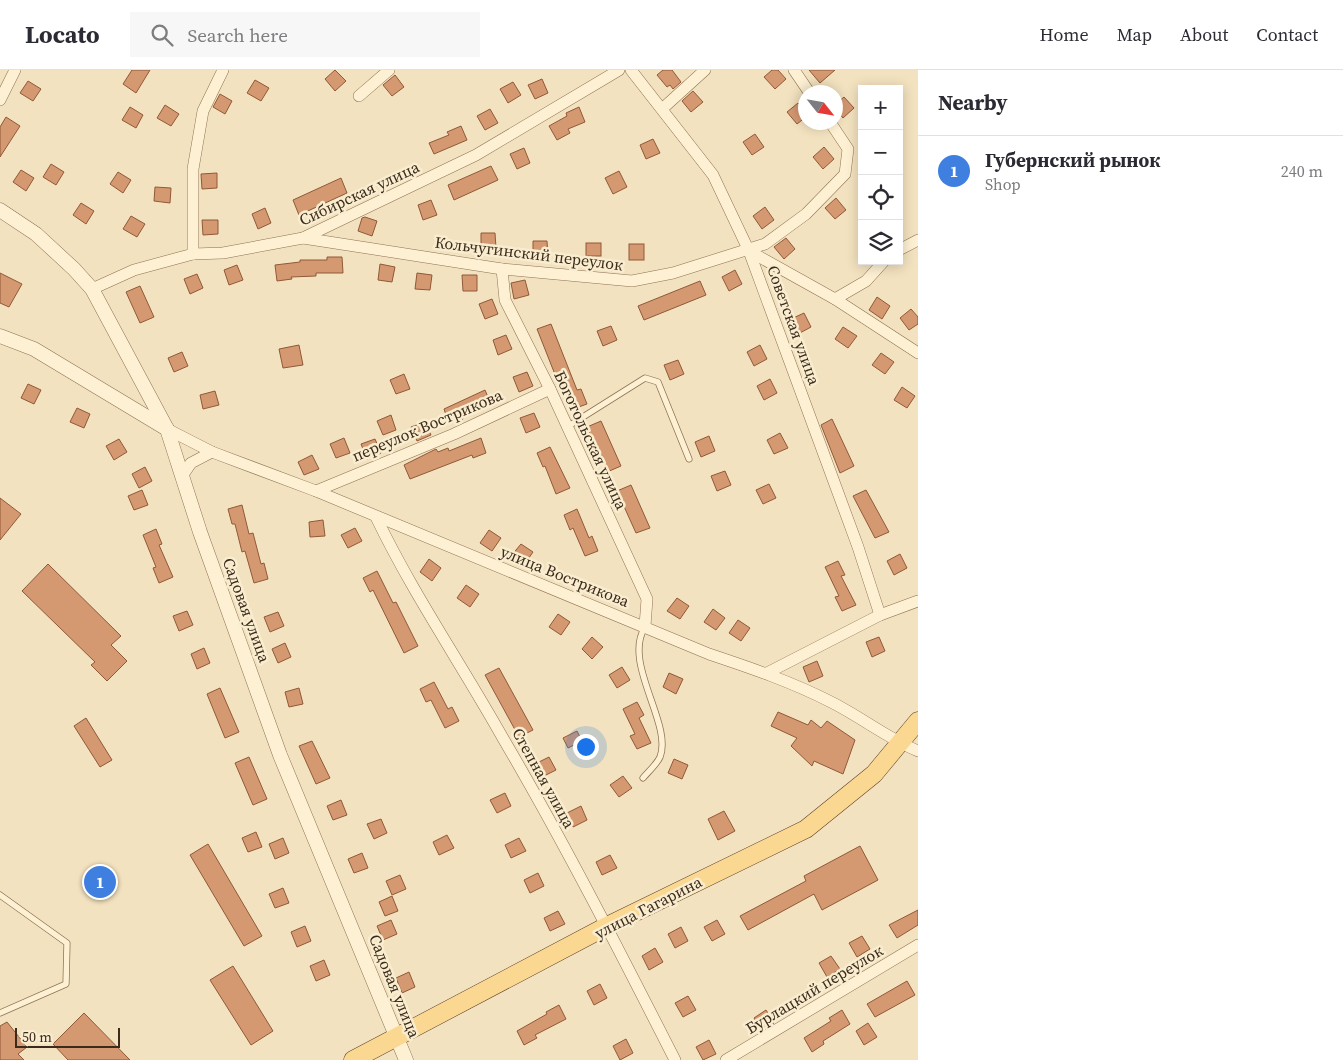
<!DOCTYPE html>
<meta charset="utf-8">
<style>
:root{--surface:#fff;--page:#f7f7f7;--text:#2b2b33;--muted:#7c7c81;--line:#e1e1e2;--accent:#a41e21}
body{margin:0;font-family:"Source Serif 4",serif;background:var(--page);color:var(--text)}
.controls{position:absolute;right:15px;top:15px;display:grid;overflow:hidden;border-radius:0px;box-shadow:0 2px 12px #0003}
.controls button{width:45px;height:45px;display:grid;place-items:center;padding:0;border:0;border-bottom:1px solid var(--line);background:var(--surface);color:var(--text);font:25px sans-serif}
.compass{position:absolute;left:798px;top:15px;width:45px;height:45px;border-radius:50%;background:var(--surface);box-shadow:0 2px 12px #0003;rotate:121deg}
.scale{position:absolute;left:15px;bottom:12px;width:105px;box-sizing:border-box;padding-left:5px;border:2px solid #3c2a1b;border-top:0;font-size:14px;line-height:18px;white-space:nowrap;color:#3c2a1b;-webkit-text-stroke:4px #f9edd0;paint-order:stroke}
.you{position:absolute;left:585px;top:676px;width:18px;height:18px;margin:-12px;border:4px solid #fff;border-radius:50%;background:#1a73e8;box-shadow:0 0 0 8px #1a73e833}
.badge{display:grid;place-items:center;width:32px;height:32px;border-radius:50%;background:var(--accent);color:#fff;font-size:16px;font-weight:700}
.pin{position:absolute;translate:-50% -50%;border:2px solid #fff;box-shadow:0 1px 5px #0006}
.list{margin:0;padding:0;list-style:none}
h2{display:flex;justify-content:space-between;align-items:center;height:65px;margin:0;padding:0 20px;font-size:21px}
h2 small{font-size:16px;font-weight:400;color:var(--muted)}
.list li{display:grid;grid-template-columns:32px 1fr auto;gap:15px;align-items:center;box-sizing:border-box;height:70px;padding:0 20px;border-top:1px solid var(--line)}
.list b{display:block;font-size:19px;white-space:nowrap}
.list p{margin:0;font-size:16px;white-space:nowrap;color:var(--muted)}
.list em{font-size:16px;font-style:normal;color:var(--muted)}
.icon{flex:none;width:28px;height:28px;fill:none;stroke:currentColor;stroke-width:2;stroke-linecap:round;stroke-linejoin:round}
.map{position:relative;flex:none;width:918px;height:990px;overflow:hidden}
header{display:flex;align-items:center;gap:30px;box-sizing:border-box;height:70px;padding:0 25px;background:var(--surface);border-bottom:1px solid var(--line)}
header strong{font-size:24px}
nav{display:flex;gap:28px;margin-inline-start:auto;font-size:18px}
.search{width:350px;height:45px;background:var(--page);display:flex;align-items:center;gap:12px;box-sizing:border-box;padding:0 18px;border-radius:0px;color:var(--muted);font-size:19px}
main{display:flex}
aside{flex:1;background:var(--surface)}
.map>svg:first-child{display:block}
</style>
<header>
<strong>Locato</strong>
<div class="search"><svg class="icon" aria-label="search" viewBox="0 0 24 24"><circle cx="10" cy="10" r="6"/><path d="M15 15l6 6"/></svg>Search here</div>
<nav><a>Home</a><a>Map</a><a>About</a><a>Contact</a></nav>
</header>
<main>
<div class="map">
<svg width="918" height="990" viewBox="0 0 918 990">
<rect width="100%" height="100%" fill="#f3e2bf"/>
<g fill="#d59971" stroke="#905938">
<polygon points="132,0 150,0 136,23 123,14"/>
<polygon points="335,0 346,11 335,21 325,9"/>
<polygon points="663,0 672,0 681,12 673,19 670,15 667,17 657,5"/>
<polygon points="772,0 778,0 786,9 775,19 764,7"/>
<polygon points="809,0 835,0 820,13"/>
<polygon points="395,5 404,17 392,26 383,15"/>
<polygon points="542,9 548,23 535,29 528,15"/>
<polygon points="255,10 269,18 261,31 247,23"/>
<polygon points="28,11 41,19 33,31 20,23"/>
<polygon points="513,12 521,25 508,33 500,19"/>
<polygon points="693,21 703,32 691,42 682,31"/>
<polygon points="220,24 232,31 225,44 213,37"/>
<polygon points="844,27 854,38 843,48 836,39 836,34"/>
<polygon points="798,33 806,41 806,47 797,54 787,42"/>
<polygon points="165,35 179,44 171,56 157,48"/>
<polygon points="130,37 143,45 136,58 122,50"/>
<polygon points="579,37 585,52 568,59 570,63 557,70 549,56 567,46 566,43"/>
<polygon points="490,39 498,53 485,60 477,46"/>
<polygon points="6,47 20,56 0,87 0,57"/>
<polygon points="461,56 467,70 434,84 429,73 449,65 447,62"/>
<polygon points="755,64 764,77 752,85 743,72"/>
<polygon points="653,69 660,83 646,89 640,75"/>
<polygon points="824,77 834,89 823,99 813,87"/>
<polygon points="524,78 530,93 517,99 510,84"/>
<polygon points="51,94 64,102 56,115 43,107"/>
<polygon points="491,96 498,110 454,130 448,115"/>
<polygon points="21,100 34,108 26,121 13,112"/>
<polygon points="619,101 627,117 613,124 605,108"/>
<polygon points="118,102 131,110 123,123 110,114"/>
<polygon points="217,103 217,118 202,119 201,104"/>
<polygon points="341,108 347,123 299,145 293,130"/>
<polygon points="155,117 171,118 170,133 154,131"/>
<polygon points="836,128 846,140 835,149 825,138"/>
<polygon points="431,130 437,145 423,150 418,135"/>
<polygon points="81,133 94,141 86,154 73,145"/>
<polygon points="765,137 774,150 762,159 753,146"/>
<polygon points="265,138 271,153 258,159 252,144"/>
<polygon points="131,146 145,154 137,167 123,159"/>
<polygon points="365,147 377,151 372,166 358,161 362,148"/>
<polygon points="202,150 218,150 218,164 203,165"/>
<polygon points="481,163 495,163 496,178 481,178"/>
<polygon points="786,168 795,179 784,189 774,177"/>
<polygon points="533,171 547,171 548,187 533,187"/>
<rect x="586" y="173" width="15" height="13"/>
<rect x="629" y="174" width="15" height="16"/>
<polygon points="327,187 342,187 343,203 316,203 316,206 291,207 292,209 277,211 275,195 300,192 300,190 327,190"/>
<polygon points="380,194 395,197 392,212 378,210"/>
<polygon points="237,195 243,210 229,215 224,200"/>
<polygon points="735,200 742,214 729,221 722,207"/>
<polygon points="0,203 22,214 9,237 0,233"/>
<polygon points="417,203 432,205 430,220 415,219"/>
<polygon points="197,204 203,218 190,224 184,209"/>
<polygon points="462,205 477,205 477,221 463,221"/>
<polygon points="525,210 529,225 514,229 511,213"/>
<polygon points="700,211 706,225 644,250 638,236"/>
<polygon points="140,216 154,247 140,253 126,222"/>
<polygon points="877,227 890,236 882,249 869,240"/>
<polygon points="492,229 498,244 485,249 479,234"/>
<polygon points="911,239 918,247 918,254 909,260 900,248"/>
<polygon points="804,243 811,257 798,264 791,249"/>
<polygon points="551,254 577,320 581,319 587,334 573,339 559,305 556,307 537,259"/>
<polygon points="611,256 617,270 603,276 597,261"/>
<polygon points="843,257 857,266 848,278 835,269"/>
<polygon points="506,265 512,279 498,285 493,270"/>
<polygon points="299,275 303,295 283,298 279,279"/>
<polygon points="760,275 767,289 754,296 747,282"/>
<polygon points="182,282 188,296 174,302 168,288"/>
<polygon points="881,283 894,292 885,304 872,295"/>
<polygon points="678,290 684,304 670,310 664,295"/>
<polygon points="527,302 533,316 519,322 513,307"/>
<polygon points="404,304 410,319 396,324 390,310"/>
<polygon points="770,309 777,323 764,330 757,316"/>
<polygon points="28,314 41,320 34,334 21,328"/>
<polygon points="902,317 915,326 907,338 894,330"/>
<polygon points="485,320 491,334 462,346 463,349 449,354 444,339"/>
<polygon points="215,321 219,335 203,339 200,325"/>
<polygon points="77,338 90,344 84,358 70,352"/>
<polygon points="534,343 540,357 526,363 520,348"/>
<polygon points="391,345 396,360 383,365 377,351"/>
<polygon points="832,349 854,396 840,403 821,355"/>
<polygon points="601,351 621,396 607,402 587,357"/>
<polygon points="425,352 431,365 417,371 411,357"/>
<polygon points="780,363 788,378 774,384 767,370"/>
<polygon points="709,366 715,381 701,387 695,372"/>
<polygon points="344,368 350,383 336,388 330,374"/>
<polygon points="481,368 486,383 473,388 472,385 410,409 404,395 436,379 438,382 448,378 449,381"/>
<polygon points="119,369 127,382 114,390 106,376"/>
<polygon points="375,369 381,383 367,389 361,374"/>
<polygon points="550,377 570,418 556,424 545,396 543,397 537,383"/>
<polygon points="312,385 319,399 304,405 298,392"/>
<polygon points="145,397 152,411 139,418 132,404"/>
<polygon points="725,401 731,415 717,421 711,406"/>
<polygon points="769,414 776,428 763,434 756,420"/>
<polygon points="631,415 650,458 636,463 617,421"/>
<polygon points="142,420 148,435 134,440 128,426"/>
<polygon points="866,420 889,462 875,468 853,426"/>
<polygon points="0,428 21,444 0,470"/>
<polygon points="242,435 249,464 253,463 261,494 264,493 268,509 254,513 245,481 242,482 235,454 232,454 228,439"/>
<polygon points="577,439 589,468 592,466 598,481 585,486 573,458 570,460 564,445"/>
<polygon points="323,450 325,466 310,467 309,452"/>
<polygon points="355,458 362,471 348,478 341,465"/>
<polygon points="156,459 162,474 159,475 173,507 159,513 153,498 156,497 143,465"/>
<polygon points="489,460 501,468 492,481 480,473"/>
<polygon points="521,474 533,482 524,495 511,486"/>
<polygon points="900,484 907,498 894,505 887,491"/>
<polygon points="429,489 441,498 432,511 420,502"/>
<polygon points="838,491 845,505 841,506 856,535 842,541 835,527 839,526 825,497"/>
<polygon points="48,494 121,566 111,575 127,591 107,611 91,595 95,592 22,521"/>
<polygon points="377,501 393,533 396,532 418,576 404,583 373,520 370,522 363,508"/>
<polygon points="466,515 479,524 470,537 457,528"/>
<polygon points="677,528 689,536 680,549 667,541"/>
<polygon points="713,539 725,548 716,560 704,552"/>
<polygon points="187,541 193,555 179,561 173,546"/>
<polygon points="278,542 284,556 270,562 264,547"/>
<polygon points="558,544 570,552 561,565 549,557"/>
<polygon points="738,550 750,558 741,571 729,563"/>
<polygon points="592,567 603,577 592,589 582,579"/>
<polygon points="879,567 885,581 872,587 866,572"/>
<polygon points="285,573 291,587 278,593 272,579"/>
<polygon points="204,578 210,593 197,599 191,584"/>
<polygon points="817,591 823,606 809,612 803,597"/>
<polygon points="622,597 630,610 617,618 609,605"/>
<polygon points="499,598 533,660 519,667 485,605"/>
<polygon points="669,603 683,609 676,624 663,617"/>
<polygon points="434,612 448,639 452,637 459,651 445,658 431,630 426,632 420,619"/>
<polygon points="220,618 239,662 225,668 207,624"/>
<polygon points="299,618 303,634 289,637 285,622"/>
<polygon points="637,632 644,645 639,648 651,673 637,679 630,666 635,664 623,639"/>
<polygon points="778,642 808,655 811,650 821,658 827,651 855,670 843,704 814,691 812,696 791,676 797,668 771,656"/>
<polygon points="86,648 112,690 100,697 74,656"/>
<polygon points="577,661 582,671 568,678 563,668"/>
<polygon points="312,671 330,708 316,714 299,676"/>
<polygon points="249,687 267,729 253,735 235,693"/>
<polygon points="549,687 556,700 542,707 535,694"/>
<polygon points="674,689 688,695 682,709 668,703"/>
<polygon points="623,706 632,718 619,727 610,715"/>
<polygon points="505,723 511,736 497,743 490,730"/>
<polygon points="341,730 347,745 333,750 327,736"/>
<polygon points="581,736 587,750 573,757 567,743"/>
<polygon points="724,741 735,761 718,770 708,749"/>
<polygon points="381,749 387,763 374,769 367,754"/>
<polygon points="256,762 262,777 248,782 242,768"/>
<polygon points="447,765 454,778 439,785 433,772"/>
<polygon points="283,768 289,783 275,789 269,774"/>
<polygon points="519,768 526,781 511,788 505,775"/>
<polygon points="208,774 262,866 244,876 190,785"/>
<polygon points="860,776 878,810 822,840 814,824 748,860 740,846 806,811 804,806"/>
<polygon points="362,783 368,798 354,803 348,789"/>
<polygon points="610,785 617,798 602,805 596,792"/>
<polygon points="538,803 544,816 530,823 524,810"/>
<polygon points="400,805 406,819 392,825 386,811"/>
<polygon points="283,818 289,833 275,838 269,824"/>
<polygon points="392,826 398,841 385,846 379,832"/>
<polygon points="918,840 918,855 897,868 889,855"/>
<polygon points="558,841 565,854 550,861 544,848"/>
<polygon points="391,850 397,864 383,870 377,856"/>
<polygon points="717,850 725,864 712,871 704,857"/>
<polygon points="305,856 311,871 297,877 291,862"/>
<polygon points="681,857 688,871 675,878 668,864"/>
<polygon points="862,866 870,879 857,887 849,873"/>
<polygon points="655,878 663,892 649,900 642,886"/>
<polygon points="831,886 840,899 827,907 819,893"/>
<polygon points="324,890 330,905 316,911 310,896"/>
<polygon points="233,896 273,961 251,975 210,910"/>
<polygon points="409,902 415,917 402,923 396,908"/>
<polygon points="907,911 915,925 875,947 867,934"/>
<polygon points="600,914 607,928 594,935 587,921"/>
<polygon points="688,926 696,940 683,947 675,933"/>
<polygon points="559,935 566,949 535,965 537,968 524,975 517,961 547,944 546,942"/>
<polygon points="766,940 774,953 761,960 754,948"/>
<polygon points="842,940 850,954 823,971 824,974 812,982 804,968 831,951 829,948"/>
<polygon points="84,943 130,990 68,990 53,974"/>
<polygon points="7,952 27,977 18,984 24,990 0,990 0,956"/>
<polygon points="868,953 877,967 864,975 856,961"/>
<polygon points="626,969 633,983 620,990 613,976"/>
<polygon points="709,970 716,984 703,990 696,977"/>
</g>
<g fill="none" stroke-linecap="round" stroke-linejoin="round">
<defs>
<g id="service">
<polyline points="567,357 645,308 658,312 689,389"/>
<path d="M 643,708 C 648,702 657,694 660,687 C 673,654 622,593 645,557"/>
<polyline points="0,825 67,873 66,914 0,943"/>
</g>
<g id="minor">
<polyline points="631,0 713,105 749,181 858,477 880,545 767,603"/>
<polyline points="794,0 809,22"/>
<polyline points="359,26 389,0"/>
<polyline points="0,30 15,0"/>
<polyline points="662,39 705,0"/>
<polyline points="303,168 502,199 632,211 673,203 765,174 806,144 845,104 848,79 830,52"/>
<polyline points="899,180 918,170"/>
<polyline points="749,181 835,229 918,283"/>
<polyline points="193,184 193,99 203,41 223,0"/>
<polyline points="502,199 505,230 550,319 647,529 645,556"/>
<polyline points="92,219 134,200 193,184 223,183 303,168 476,85 619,0"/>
<polyline points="835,229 866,211 884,191"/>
<path d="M 167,359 L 212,382 L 316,421 L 709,584 C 751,598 792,612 831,632 C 861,647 887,668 918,681"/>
<polyline points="182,406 191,393 212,382"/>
<polyline points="316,421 454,364 550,319"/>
<path d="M 376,447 C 413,524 462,595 504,670 C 565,774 620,882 675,990"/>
<polyline points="880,545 918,531"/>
<polyline points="726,990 918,875"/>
</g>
<g id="tertiary">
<polyline points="0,140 36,164 74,199 92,219 167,359 200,462 280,685 406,990"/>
<polyline points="0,266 34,279 167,359"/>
</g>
<polyline id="primary" points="353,990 607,856 806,759 874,704 918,651"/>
</defs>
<use href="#service" stroke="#8e7255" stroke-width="7"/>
<use href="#minor" stroke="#8e7255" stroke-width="12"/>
<use href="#tertiary" stroke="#8e7255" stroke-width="15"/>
<use href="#primary" stroke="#5b402a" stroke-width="19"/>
<use href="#service" stroke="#fdf0d3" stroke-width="5.5"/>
<use href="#minor" stroke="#fdf0d3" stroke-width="11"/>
<use href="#tertiary" stroke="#fdf0d3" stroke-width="14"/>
<use href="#primary" stroke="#fbd892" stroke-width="18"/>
</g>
<g text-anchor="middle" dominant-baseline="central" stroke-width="5" stroke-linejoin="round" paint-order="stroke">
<g font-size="16" fill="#3c2a1b" stroke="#f9edd0">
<text transform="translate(359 123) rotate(-25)">Сибирская улица</text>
<text transform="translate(529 183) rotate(7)">Кольчугинский переулок</text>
<text transform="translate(794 255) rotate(70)">Советская улица</text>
<text transform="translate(427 355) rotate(-23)">переулок Вострикова</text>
<text transform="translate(591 370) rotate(65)">Боготольская улица</text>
<text transform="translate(565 506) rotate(22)">улица Вострикова</text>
<text transform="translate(247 540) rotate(70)">Садовая улица</text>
<text transform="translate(544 708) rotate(61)">Степная улица</text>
<text transform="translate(648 837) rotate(-27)">улица Гагарина</text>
<text transform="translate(395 916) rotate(68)">Садовая улица</text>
<text transform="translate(814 919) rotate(-31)">Бурлацкий переулок</text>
</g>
</g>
</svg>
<div class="controls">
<button>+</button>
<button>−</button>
<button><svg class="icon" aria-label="locate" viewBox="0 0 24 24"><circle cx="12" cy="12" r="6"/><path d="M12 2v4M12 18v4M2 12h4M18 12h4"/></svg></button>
<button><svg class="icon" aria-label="layers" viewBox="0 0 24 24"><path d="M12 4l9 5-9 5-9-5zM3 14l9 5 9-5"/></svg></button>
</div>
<svg class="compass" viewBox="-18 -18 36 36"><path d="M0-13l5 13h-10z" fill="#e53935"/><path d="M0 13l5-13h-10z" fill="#7c7c81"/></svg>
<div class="scale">50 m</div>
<div class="you"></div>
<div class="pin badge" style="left:100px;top:812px;background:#3f7fe0">1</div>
</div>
<aside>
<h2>Nearby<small></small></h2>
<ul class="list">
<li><span class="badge" style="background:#3f7fe0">1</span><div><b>Губернский рынок</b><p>Shop</p></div><em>240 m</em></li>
</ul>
</aside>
</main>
